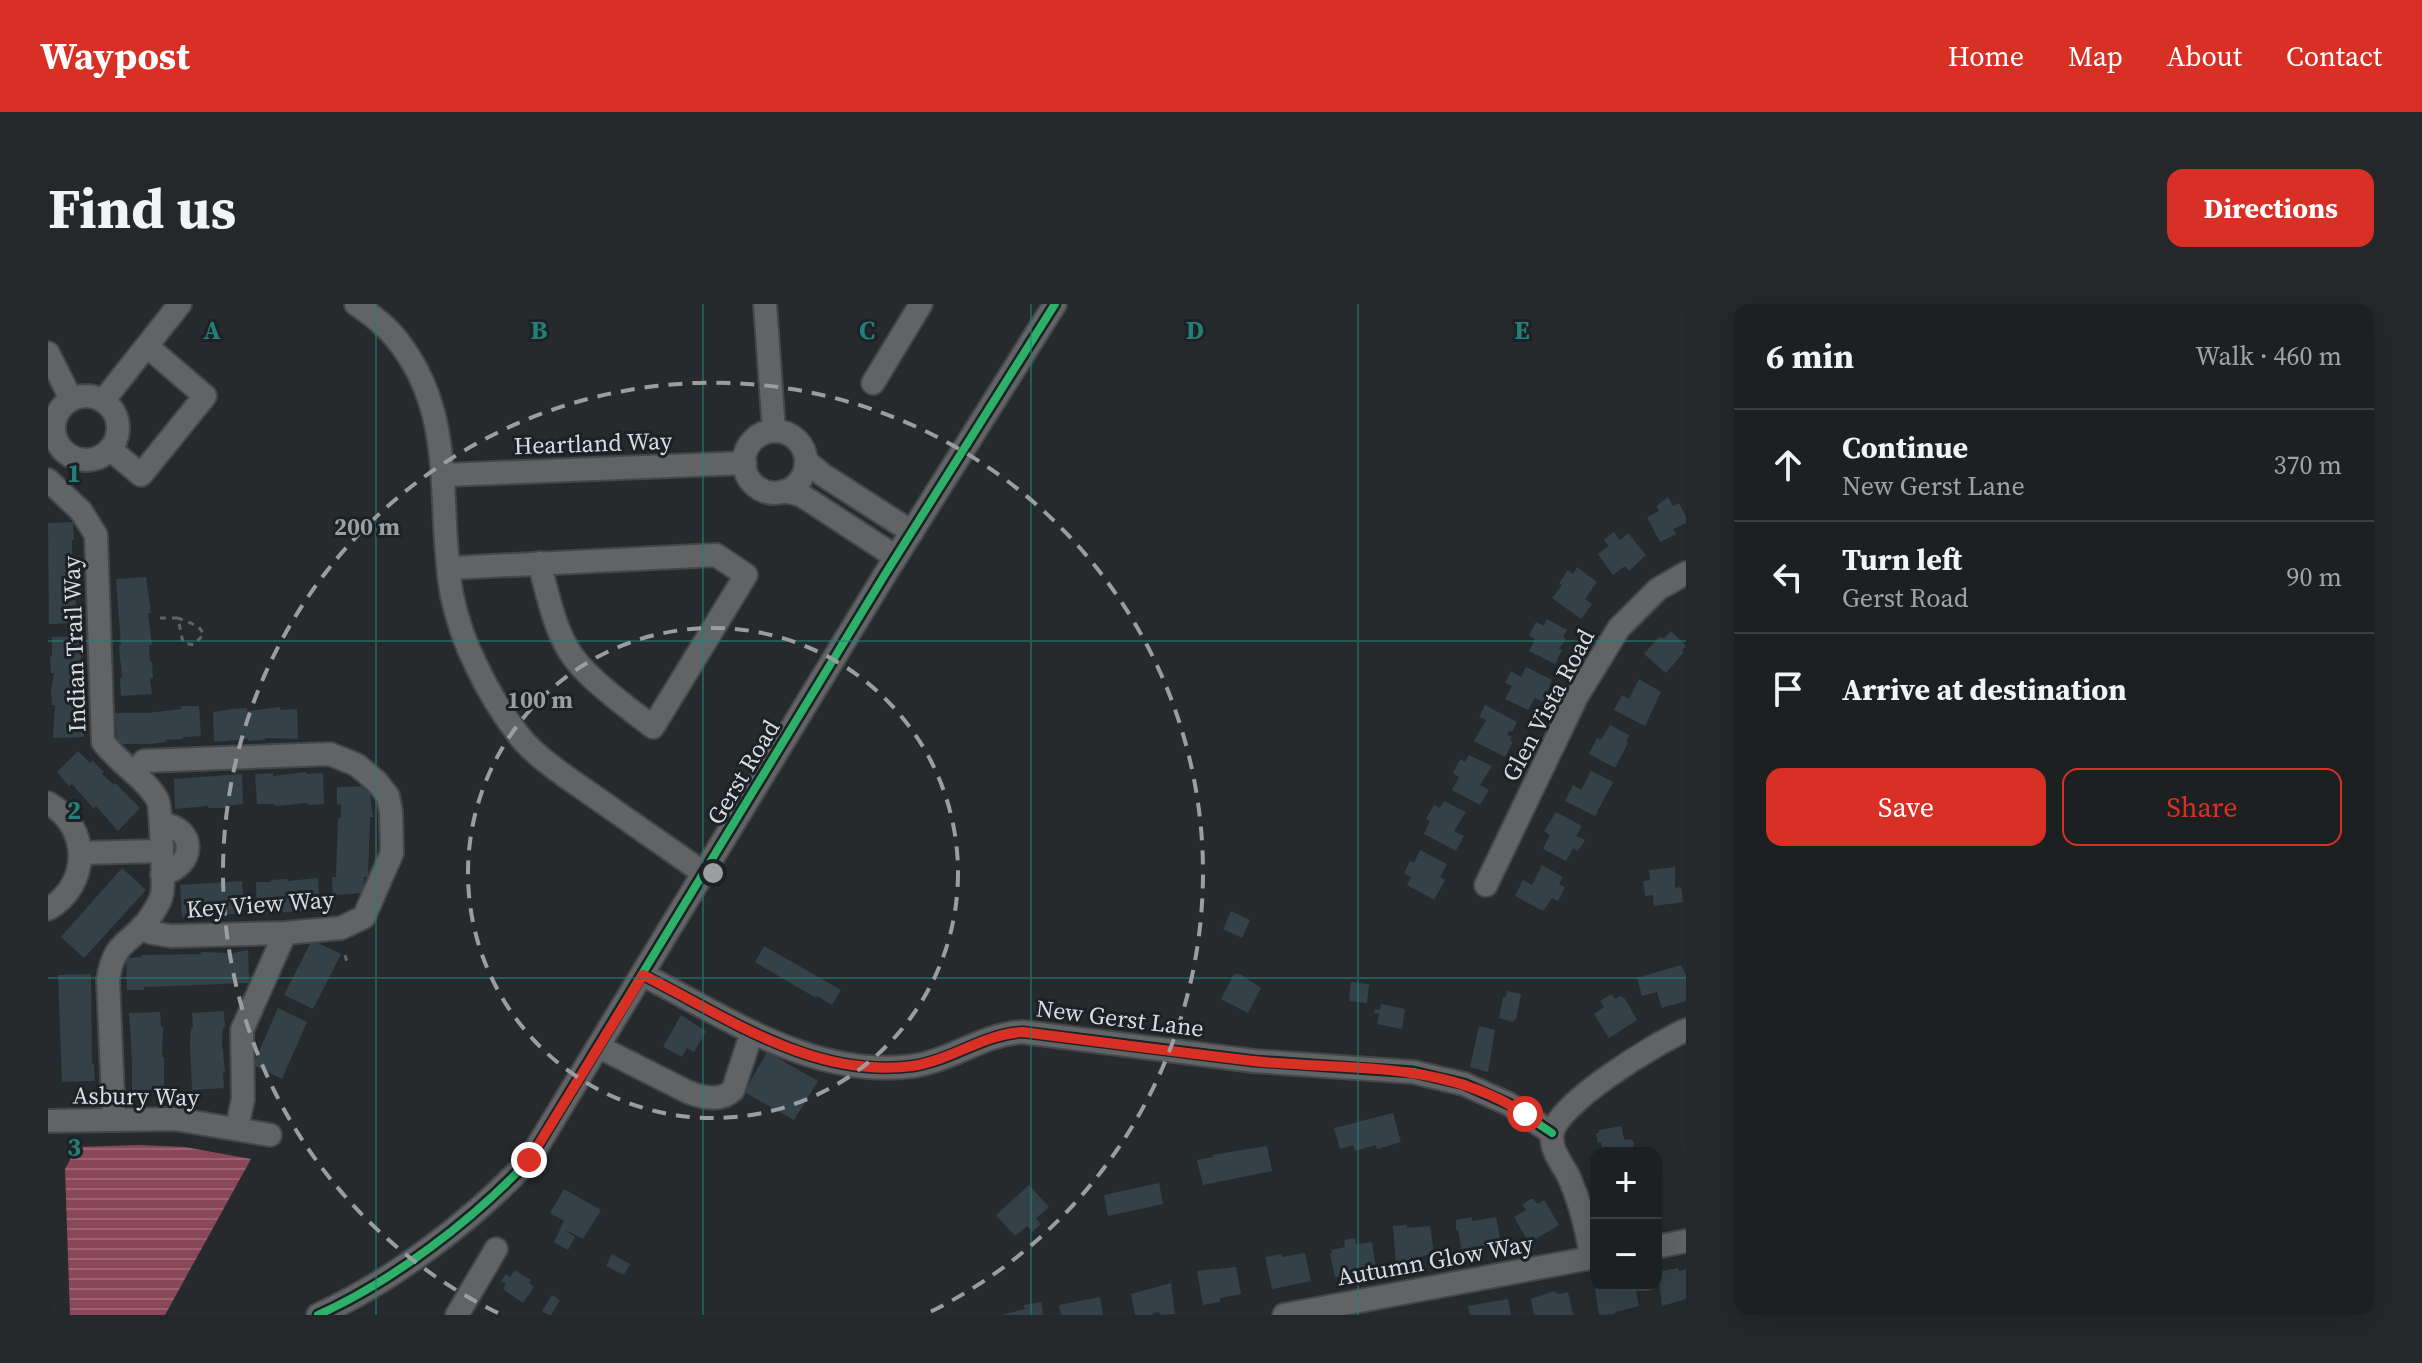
<!DOCTYPE html>
<meta charset="utf-8">
<style>
:root{--surface:#1d2021;--page:#25282a;--text:#f1f3f6;--muted:#a0a3a5;--line:#3b3e3f;--accent:#d93025}
body{margin:0;font-family:"Source Serif 4",serif;background:var(--page);color:var(--text)}
.controls{position:absolute;right:24px;bottom:24px;display:grid;overflow:hidden;border-radius:16px;box-shadow:0 8px 32px #0002}
.controls button{width:72px;height:72px;display:grid;place-items:center;padding:0;border:0;border-bottom:2px solid var(--line);background:var(--surface);color:var(--text);font:40px sans-serif}
.stop{position:absolute;width:24px;height:24px;margin:-18px;border:6px solid #d93025;border-radius:50%;background:#fff}
.stop.end{background:#d93025;border-color:#fff;box-shadow:0 2px 8px #0008}
.list{margin:0;padding:0;list-style:none}
h2{display:flex;justify-content:space-between;align-items:center;height:104px;margin:0;padding:0 32px;font-size:34px}
h2 small{font-size:26px;font-weight:400;color:var(--muted)}
.list li{display:grid;grid-template-columns:52px 1fr auto;gap:24px;align-items:center;box-sizing:border-box;height:112px;padding:0 32px;border-top:2px solid var(--line)}
.list b{display:block;font-size:30px;white-space:nowrap}
.list p{margin:0;font-size:26px;white-space:nowrap;color:var(--muted)}
.list em{font-size:26px;font-style:normal;color:var(--muted)}
.actions{display:flex;gap:16px;padding:24px 32px}
.actions a{flex:1;padding:18px 0;border:2px solid var(--accent);border-radius:16px;text-align:center;font-size:28px;color:var(--accent)}
.actions .main{background:var(--accent);color:#fff}
.icon{flex:none;width:44px;height:44px;fill:none;stroke:currentColor;stroke-width:2;stroke-linecap:round;stroke-linejoin:round}
.map{position:relative;flex:none;width:1638px;height:1011px;overflow:hidden;border-radius:16px}
header{display:flex;align-items:center;gap:48px;box-sizing:border-box;height:112px;padding:0 40px;background:var(--accent);color:#fff}
header strong{font-size:38px}
nav{display:flex;gap:44px;margin-inline-start:auto;font-size:28px}
.intro{display:flex;align-items:center;justify-content:space-between;box-sizing:border-box;height:192px;padding:0 48px}
h1{margin:0;font-size:56px}
.button{padding:20px 36px;border-radius:16px;background:var(--accent);color:#fff;font-size:28px;font-weight:700}
main{display:flex;gap:48px;padding:0 48px}
aside{flex:1;background:var(--surface);border-radius:16px;box-shadow:0 8px 32px #0002}
.map>svg:first-child{display:block}
</style>
<header>
<strong>Waypost</strong>
<nav><a>Home</a><a>Map</a><a>About</a><a>Contact</a></nav>
</header>
<div class="intro"><h1>Find us</h1><a class="button">Directions</a></div>
<main>
<div class="map">
<svg width="1638" height="1011" viewBox="0 0 1638 1011">
<defs>
<pattern id="water-rules" width="6" height="5" patternUnits="userSpaceOnUse" patternTransform="scale(2)"><rect width="6" height="5" fill="#8a475a"/><path d="M0 2.5h6" fill="none" stroke="#9a6171"/></pattern>
</defs>
<rect width="100%" height="100%" fill="#272a2c"/>
<polygon fill="url(#water-rules)" points="91,841 137,843 203,855 117,1011 22,1011 17,865 29,843"/>
<g fill="#344148">
<polygon points="1620,193 1625,202 1631,199 1638,213 1638,219 1625,225 1628,230 1612,238 1599,213 1611,207 1608,202"/>
<polygon points="25,218 26,236 24,236 24,252 26,252 26,284 28,301 30,301 31,319 1,320 0,219"/>
<polygon points="1566,228 1572,236 1580,229 1598,251 1581,267 1577,262 1565,271 1550,250 1561,242 1556,236"/>
<polygon points="1529,263 1549,278 1537,295 1544,300 1533,315 1504,294 1514,281 1511,279 1520,266 1525,270"/>
<polygon points="98,273 103,309 100,309 104,341 101,341 102,356 104,359 105,374 102,374 104,390 73,392 72,374 74,374 71,341 73,341 68,275"/>
<polygon points="1499,315 1519,326 1515,333 1518,335 1511,345 1514,346 1507,360 1481,347 1487,335 1481,331 1488,318 1496,322"/>
<polygon points="1623,327 1638,342 1634,346 1636,348 1618,369 1596,350 1611,333 1616,334"/>
<polygon points="34,332 35,350 33,350 36,383 34,383 37,416 35,416 36,433 5,434 7,401 4,401 3,387 6,369 3,369 2,354 4,351 4,333"/>
<polygon points="1478,363 1504,376 1495,398 1487,394 1480,406 1457,395 1464,382 1457,379 1463,367 1473,373"/>
<polygon points="1591,375 1613,388 1597,422 1566,406 1574,391 1581,395"/>
<polygon points="1437,401 1469,418 1464,428 1461,427 1459,431 1464,433 1462,437 1465,438 1457,453 1426,437 1438,416 1431,413"/>
<polygon points="133,402 151,402 153,432 135,433 135,435 118,436 119,438 102,440 69,440 67,409 100,409 133,405"/>
<polygon points="232,403 232,406 249,405 250,435 217,434 217,436 200,437 200,435 166,438 165,408 185,405 199,404 199,407"/>
<polygon points="1562,421 1581,431 1578,438 1580,439 1567,464 1541,450 1549,434 1553,436"/>
<polygon points="30,447 42,459 44,456 56,468 54,470 66,481 67,479 92,504 70,527 48,502 46,505 24,480 21,482 9,468"/>
<polygon points="1421,451 1444,462 1432,481 1441,486 1432,501 1404,486 1411,473 1405,469 1412,455 1417,458"/>
<polygon points="1543,467 1565,478 1547,512 1517,497 1525,481 1533,486"/>
<polygon points="258,468 258,470 275,469 276,500 261,501 258,499 228,502 225,500 209,500 207,470 225,469 225,472"/>
<polygon points="194,470 195,500 178,502 178,504 160,504 160,502 127,505 126,475"/>
<polygon points="321,482 325,513 322,513 320,573 316,573 317,589 285,591 284,573 288,573 290,514 293,514 293,500 289,501 289,483"/>
<polygon points="1396,497 1418,508 1406,527 1416,532 1408,547 1376,530 1382,517 1378,515 1386,501 1392,504"/>
<polygon points="1508,508 1534,522 1528,532 1537,536 1530,547 1525,544 1518,557 1495,545 1502,531 1496,527"/>
<polygon points="1372,546 1399,560 1392,573 1397,576 1386,596 1359,581 1363,573 1356,569 1362,557 1366,559"/>
<polygon points="1494,561 1515,573 1511,580 1517,583 1510,597 1504,594 1495,607 1467,592 1475,576 1484,581"/>
<polygon points="1627,563 1627,584 1633,583 1635,598 1606,602 1605,591 1597,592 1595,577 1602,576 1601,566"/>
<polygon points="74,564 98,586 36,654 13,633"/>
<polygon points="270,574 272,606 209,610 208,578 223,578 223,576 240,575 240,577"/>
<polygon points="194,577 196,609 164,612 164,610 150,610 150,612 134,613 132,581"/>
<polygon points="1183,607 1202,616 1194,634 1175,625"/>
<polygon points="264,636 293,650 265,705 236,691"/>
<polygon points="716,642 793,686 784,701 769,692 768,694 707,658"/>
<polygon points="200,646 201,679 96,683 96,686 79,686 78,654 94,653 94,651 153,650 153,648 184,649"/>
<polygon points="1633,661 1638,671 1638,697 1614,704 1609,688 1594,692 1589,674"/>
<polygon points="43,670 44,760 46,760 47,777 14,778 10,671"/>
<polygon points="1186,670 1192,670 1213,684 1200,709 1173,695"/>
<polygon points="1303,678 1321,680 1319,699 1301,697"/>
<polygon points="1459,687 1473,690 1468,716 1466,715 1465,718 1451,714 1455,693 1458,693"/>
<polygon points="1563,690 1567,695 1573,692 1577,695 1589,716 1561,734 1546,710 1556,703 1552,697"/>
<polygon points="1333,700 1357,705 1354,725 1329,720 1331,710 1326,709 1327,705 1332,706"/>
<polygon points="230,704 259,718 234,775 205,761"/>
<polygon points="176,707 177,724 175,724 174,739 177,768 175,769 176,784 144,786 142,739 143,724 145,724 144,709"/>
<polygon points="112,708 113,723 115,723 114,753 116,753 116,785 84,786 84,756 81,709"/>
<polygon points="633,711 658,727 646,748 639,744 634,753 615,743"/>
<polygon points="1431,722 1447,726 1440,768 1422,763"/>
<polygon points="719,748 770,777 746,816 696,788"/>
<polygon points="1345,809 1353,838 1329,845 1328,841 1307,847 1305,841 1292,845 1286,824"/>
<polygon points="1574,822 1576,836 1583,835 1586,839 1586,848 1555,849 1553,838 1550,839 1548,829 1551,829 1551,826"/>
<polygon points="1219,842 1224,867 1155,881 1149,856 1165,853 1164,851"/>
<polygon points="1111,879 1115,900 1060,912 1056,891"/>
<polygon points="981,881 1001,903 988,914 993,920 984,928 979,922 967,932 948,911"/>
<polygon points="516,885 553,906 535,935 516,925 527,933 520,946 506,938 516,917 502,909"/>
<polygon points="1482,895 1485,895 1490,900 1496,896 1511,921 1481,939 1466,913 1478,906 1474,901"/>
<polygon points="1424,913 1424,917 1448,913 1453,940 1442,941 1442,939 1437,939 1438,943 1428,944 1429,947 1414,949 1410,926 1408,926 1408,916"/>
<polygon points="1359,921 1359,924 1382,922 1386,949 1364,955 1365,958 1348,961 1345,922"/>
<polygon points="1307,934 1308,940 1324,938 1328,965 1287,973 1282,950 1284,949 1283,946 1297,943 1296,936"/>
<polygon points="1257,949 1263,977 1224,985 1217,953 1233,950 1234,953"/>
<polygon points="564,950 582,960 576,971 558,962"/>
<polygon points="1188,963 1193,990 1172,994 1172,998 1155,1001 1149,967"/>
<polygon points="1630,964 1631,967 1638,965 1638,995 1614,1002 1610,968"/>
<polygon points="467,966 483,976 481,979 486,983 475,999 455,985 458,980 453,977 458,970 462,973"/>
<polygon points="1123,979 1127,1010 1112,1011 1111,1008 1104,1009 1105,1011 1087,1011 1083,990"/>
<polygon points="1549,981 1587,981 1591,1002 1567,1008 1567,1010 1551,1011 1547,985 1549,984"/>
<polygon points="1507,987 1507,989 1513,990 1520,988 1525,1011 1486,1011 1483,995"/>
<polygon points="504,991 512,996 503,1011 501,1011 494,1007"/>
<polygon points="1052,993 1055,1011 1013,1011 1011,1001"/>
<polygon points="1460,995 1463,1011 1422,1011 1420,1002"/>
<polygon points="993,998 995,1011 953,1011 977,1005 976,1001"/>
</g>
<g fill="none" stroke-linecap="round" stroke-linejoin="round">
<defs>
<g id="minor">
<path d="M 308,0 C 325,12 341,24 353,41 C 410,117 388,206 404,292 C 409,315 417,339 428,361 C 439,385 455,411 472,433 C 491,456 523,476 547,493 C 584,519 620,544 657,570"/>
<polyline points="717,0 726,127"/>
<polyline points="0,49 23,95"/>
<polyline points="825,79 873,0"/>
<circle cx="38" cy="124" r="32"/>
<polyline points="55,97 132,0"/>
<circle cx="727" cy="158" r="31"/>
<polyline points="62,145 93,171 157,92 100,43"/>
<polyline points="758,157 775,171 864,228"/>
<polyline points="396,171 697,159"/>
<path d="M 0,176 L 33,207 L 48,231 L 55,438 C 69,458 100,476 110,497 C 113,502 116,582 114,590 C 113,596 107,606 103,612 C 84,641 66,634 60,676 L 66,815"/>
<polyline points="737,187 753,191 848,253"/>
<path d="M 402,264 L 668,251 L 698,271 L 605,423 C 580,404 544,378 525,353 C 506,326 500,290 491,259"/>
<polyline points="87,469 96,457 282,450 309,461 329,478 340,492 343,508 344,549 316,613 293,624 237,629 123,632 104,629 94,623"/>
<path d="M 0,499 C 43,523 42,581 0,605"/>
<path d="M 113,520 C 149,523 148,562 114,570"/>
<polyline points="32,549 113,547"/>
<polyline points="1438,581 1529,392 1571,324 1610,285 1638,269"/>
<path d="M 595,671 C 679,713 765,775 865,762 C 905,756 935,730 975,728 L 1206,757 L 1365,768 L 1416,780 L 1461,800 L 1504,829"/>
<path d="M 551,743 L 640,788 C 655,794 673,798 685,786 L 704,728"/>
<polyline points="0,817 127,815 222,831"/>
<polyline points="189,824 195,795 194,726 237,629"/>
<polyline points="1608,943 1638,937"/>
<path d="M 1544,954 C 1540,936 1537,917 1531,900 C 1528,890 1524,880 1520,871 C 1513,858 1503,847 1504,831 C 1507,800 1610,738 1638,726"/>
<path d="M 270,1011 C 345,977 425,916 481,856 L 836,272 L 1007,0"/>
<polyline points="409,1011 448,945"/>
<polyline points="1236,1011 1548,953"/>
</g>
</defs>
<use href="#minor" stroke="#444749" stroke-width="26"/>
<g stroke="#616364" stroke-width="3" stroke-dasharray="6 6" stroke-linecap="butt">
<polyline points="112,314 130,314 135,339 146,341 156,330 150,322 130,314"/>
<polyline points="297,651 299,658"/>
<path d="M 111,797 L 115,792 C 130,790 139,789 150,800"/>
</g>
<use href="#minor" stroke="#616365" stroke-width="22"/>
<defs>
<g id="cycleway">
<path d="M 595,671 C 679,713 765,775 865,762 C 905,756 935,730 975,728 L 1206,757 L 1365,768 L 1416,780 L 1461,800 L 1504,829"/>
<path d="M 270,1011 C 345,977 425,916 481,856 L 836,272 L 1007,0"/>
</g>
</defs>
<use href="#cycleway" stroke="#1b2125" stroke-width="13"/>
<use href="#cycleway" stroke="#2db169" stroke-width="8"/>
</g>
<g fill="none" stroke-linecap="round" stroke-linejoin="round">
<path stroke="#d93025" stroke-width="10" d="M 481,856 L 595,671 C 679,713 765,775 864,762 C 904,756 935,730 975,728 C 1052,738 1128,748 1205,757 C 1299,767 1394,755 1477,810"/>
</g>
<path fill="none" stroke="#238079" stroke-width="2" stroke-opacity="0.55" d="M 328,0 L 328,1011M 655,0 L 655,1011M 983,0 L 983,1011M 1310,0 L 1310,1011M 0,337 L 1638,337M 0,674 L 1638,674"/>
<g fill="none" stroke="#9a9ea0" stroke-width="4" stroke-dasharray="14 10">
<circle cx="665" cy="569" r="245"/>
<path d="M450 1009A490 490 0 1 1 880 1009"/>
</g>
<g text-anchor="middle" dominant-baseline="central" stroke-width="6" stroke-linejoin="round" paint-order="stroke">
<g font-size="24" fill="#d8dcdf" stroke="#1b2125">
<text transform="translate(545 139) rotate(-2)">Heartland Way</text>
<text transform="translate(26 340) rotate(-92)">Indian Trail Way</text>
<text transform="translate(1500 401) rotate(-62)">Glen Vista Road</text>
<text transform="translate(695 468) rotate(-59)">Gerst Road</text>
<text transform="translate(212 600) rotate(-4)">Key View Way</text>
<text transform="translate(1072 714) rotate(7)">New Gerst Lane</text>
<text transform="translate(88 792) rotate(1)">Asbury Way</text>
<text transform="translate(1387 956) rotate(-10)">Autumn Glow Way</text>
</g>
</g>
<g font-size="26" text-anchor="middle" font-weight="bold" fill="#238079" stroke="#1b2125" stroke-width="6" stroke-linejoin="round" paint-order="stroke">
<text x="164" y="35">A</text>
<text x="491" y="35">B</text>
<text x="819" y="35">C</text>
<text x="1147" y="35">D</text>
<text x="1474" y="35">E</text>
<text x="26" y="178">1</text>
<text x="26" y="515">2</text>
<text x="26" y="852">3</text>
</g>
<circle cx="665" cy="569" r="12" fill="#9a9ea0" stroke="#1b2125" stroke-width="4"/>
<g font-size="24" text-anchor="middle" font-weight="bold" fill="#9a9ea0" stroke="#1b2125" stroke-width="6" stroke-linejoin="round" paint-order="stroke">
<text x="319" y="231">200 m</text>
<text x="492" y="404">100 m</text>
</g>
</svg>
<div class="controls">
<button>+</button>
<button>−</button>
</div>
<div class="stop" style="left:1477px;top:810px"></div>
<div class="stop end" style="left:481px;top:856px"></div>
</div>
<aside>
<h2>6 min<small>Walk · 460 m</small></h2>
<ul class="list">
<li><svg class="icon" aria-label="ahead" viewBox="0 0 24 24"><path d="M12 20V5M6 11l6-6 6 6"/></svg><div><b>Continue</b><p>New Gerst Lane</p></div><em>370 m</em></li>
<li><svg class="icon" aria-label="left" viewBox="0 0 24 24"><path d="M17 20v-9H6M10 6l-5 5 5 5"/></svg><div><b>Turn left</b><p>Gerst Road</p></div><em>90 m</em></li>
<li><svg class="icon" aria-label="arrive" viewBox="0 0 24 24"><path d="M6 21V4h12l-3 4 3 4H6"/></svg><div><b>Arrive at destination</b></div></li>
</ul>
<div class="actions"><a class="main">Save</a><a>Share</a></div>
</aside>
</main>
